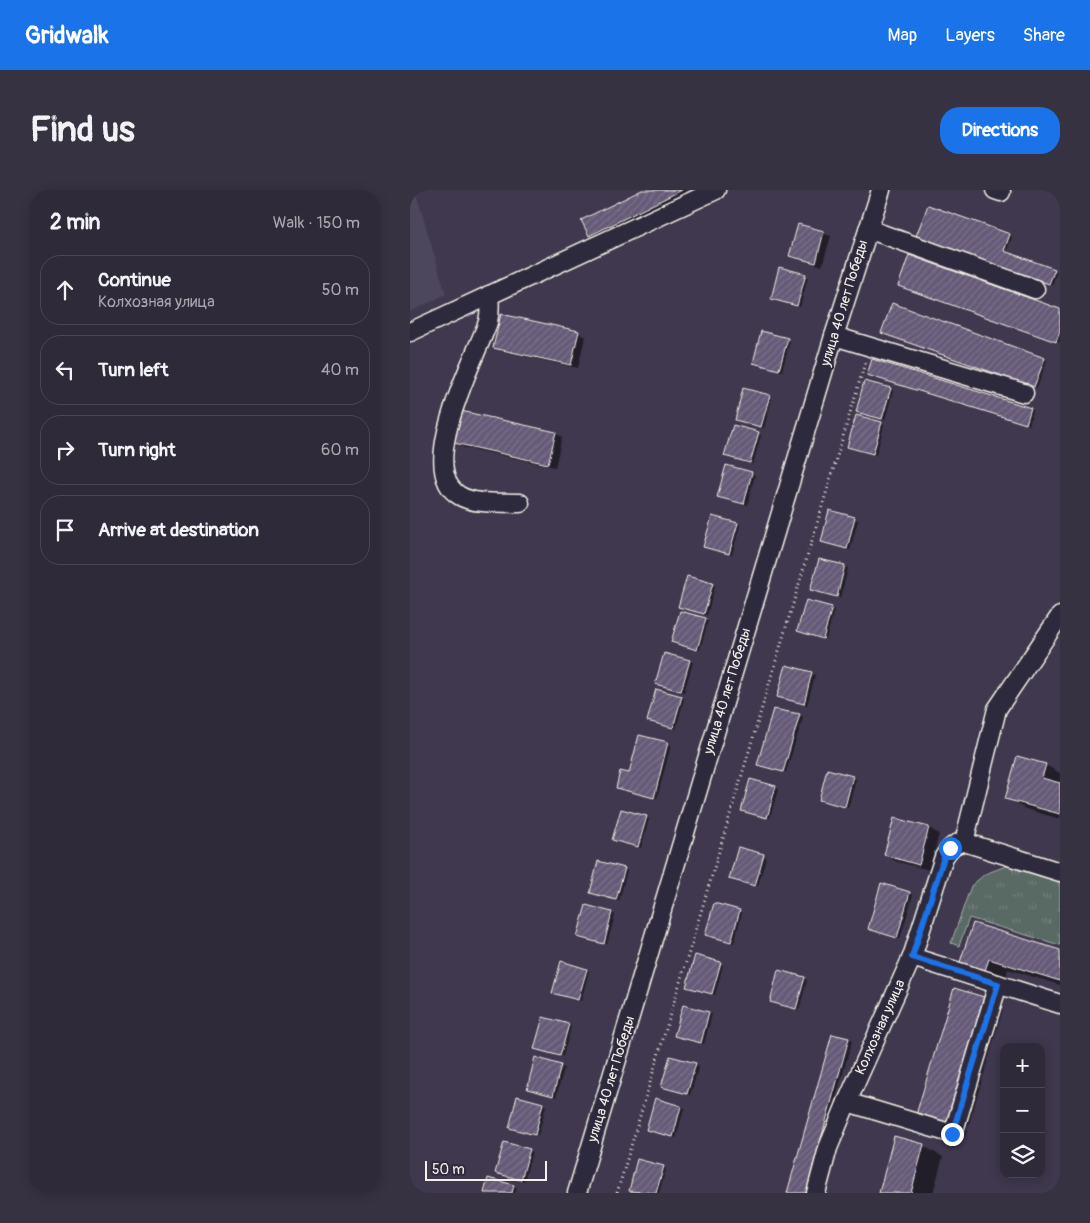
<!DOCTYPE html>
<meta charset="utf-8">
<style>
:root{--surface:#2f2a3a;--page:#373242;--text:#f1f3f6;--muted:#a7a7af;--line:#4a4654;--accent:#1a73e8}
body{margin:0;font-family:Pangolin,sans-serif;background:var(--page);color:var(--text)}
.controls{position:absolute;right:15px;bottom:15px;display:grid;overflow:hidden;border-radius:10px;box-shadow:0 2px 12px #0003}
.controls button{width:45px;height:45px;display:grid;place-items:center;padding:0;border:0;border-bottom:1px solid var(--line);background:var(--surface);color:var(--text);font:25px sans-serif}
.scale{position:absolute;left:15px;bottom:12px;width:122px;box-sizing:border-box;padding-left:5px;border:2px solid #f4f1e8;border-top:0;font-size:14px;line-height:18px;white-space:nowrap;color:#f4f1e8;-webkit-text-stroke:4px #2f2a3d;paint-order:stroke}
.stop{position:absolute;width:15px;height:15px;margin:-11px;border:4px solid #1a73e8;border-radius:50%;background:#fff}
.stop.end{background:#1a73e8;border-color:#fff;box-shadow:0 1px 5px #0008}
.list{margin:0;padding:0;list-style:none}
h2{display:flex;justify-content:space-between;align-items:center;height:65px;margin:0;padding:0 20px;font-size:21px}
h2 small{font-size:16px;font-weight:400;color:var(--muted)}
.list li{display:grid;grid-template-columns:32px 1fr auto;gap:15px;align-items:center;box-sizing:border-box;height:70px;margin:0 10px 10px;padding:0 10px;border:1px solid var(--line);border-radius:20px}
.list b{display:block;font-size:19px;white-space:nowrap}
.list p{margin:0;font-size:16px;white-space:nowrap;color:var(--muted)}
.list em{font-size:16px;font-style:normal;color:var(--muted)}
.icon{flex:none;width:28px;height:28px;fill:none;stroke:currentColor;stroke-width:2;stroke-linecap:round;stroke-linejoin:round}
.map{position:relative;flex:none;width:650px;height:1003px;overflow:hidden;border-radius:20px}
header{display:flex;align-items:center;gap:30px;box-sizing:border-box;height:70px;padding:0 25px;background:var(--accent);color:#fff}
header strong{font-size:24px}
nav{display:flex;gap:28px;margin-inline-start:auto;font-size:18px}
.intro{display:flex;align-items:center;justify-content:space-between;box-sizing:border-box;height:120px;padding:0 30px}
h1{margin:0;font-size:35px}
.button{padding:12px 22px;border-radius:20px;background:var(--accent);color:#fff;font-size:18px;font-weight:700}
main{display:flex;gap:30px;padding:0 30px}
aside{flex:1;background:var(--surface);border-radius:20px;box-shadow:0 2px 12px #0003}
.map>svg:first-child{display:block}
</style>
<header>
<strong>Gridwalk</strong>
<nav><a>Map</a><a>Layers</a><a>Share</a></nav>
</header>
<div class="intro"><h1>Find us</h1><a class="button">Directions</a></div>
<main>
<aside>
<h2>2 min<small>Walk · 150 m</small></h2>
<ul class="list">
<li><svg class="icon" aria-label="ahead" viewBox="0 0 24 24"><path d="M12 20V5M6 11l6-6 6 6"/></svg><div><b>Continue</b><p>Колхозная улица</p></div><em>50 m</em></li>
<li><svg class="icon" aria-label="left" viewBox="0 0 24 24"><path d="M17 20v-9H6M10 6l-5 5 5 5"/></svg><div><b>Turn left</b></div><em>40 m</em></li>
<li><svg class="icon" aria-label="right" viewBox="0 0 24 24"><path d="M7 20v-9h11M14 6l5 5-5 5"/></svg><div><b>Turn right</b></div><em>60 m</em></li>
<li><svg class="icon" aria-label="arrive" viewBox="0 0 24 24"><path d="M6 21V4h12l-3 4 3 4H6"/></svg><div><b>Arrive at destination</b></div></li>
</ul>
</aside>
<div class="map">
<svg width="650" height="1003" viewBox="0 0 650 1003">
<defs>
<pattern id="grass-tufts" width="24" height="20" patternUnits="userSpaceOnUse" patternTransform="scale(1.25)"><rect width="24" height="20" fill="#586a63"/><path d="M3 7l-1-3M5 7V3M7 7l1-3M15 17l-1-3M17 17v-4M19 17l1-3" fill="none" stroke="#718079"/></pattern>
<pattern id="building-hatch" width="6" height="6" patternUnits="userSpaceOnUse" patternTransform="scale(1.25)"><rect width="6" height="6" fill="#655a77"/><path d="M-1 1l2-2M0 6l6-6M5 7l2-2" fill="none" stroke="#7c728a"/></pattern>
</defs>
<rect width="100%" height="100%" fill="#3f384e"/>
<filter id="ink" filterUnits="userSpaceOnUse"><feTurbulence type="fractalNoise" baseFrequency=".02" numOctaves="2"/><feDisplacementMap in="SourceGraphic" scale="10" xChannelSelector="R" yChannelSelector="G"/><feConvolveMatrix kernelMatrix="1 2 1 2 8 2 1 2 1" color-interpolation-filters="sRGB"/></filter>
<g filter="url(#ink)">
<polygon fill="#4d465d" points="0,0 5,0 36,104 0,122"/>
<polygon fill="url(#grass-tufts)" stroke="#a6aea6" points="596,676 650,692 650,755 559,728 549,756 541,753 561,696 575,684"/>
<g fill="#0007">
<polygon points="235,0 278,0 183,47 180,45"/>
<polygon points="389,36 421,46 412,76 381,65"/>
<polygon points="599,45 602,47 596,63 647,82 642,95 511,47"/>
<polygon points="395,85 398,87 390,117 365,110"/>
<polygon points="493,97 650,120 650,150 649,153"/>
<polygon points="168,143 175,147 168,178 92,161 85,157"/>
<polygon points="476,144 634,169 637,170 627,198"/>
<polygon points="377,150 380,151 372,181 347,174"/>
<polygon points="461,186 621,219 623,221 619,235"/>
<polygon points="480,199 483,201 475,230 447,222"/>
<polygon points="359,206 362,208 354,238 329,231"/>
<polygon points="471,234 474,235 466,265 442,258"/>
<polygon points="145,243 152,247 145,277 52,257 45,253"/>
<polygon points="348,243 351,245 343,274 315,266"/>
<polygon points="317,277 345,285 337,315 312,308"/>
<polygon points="420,322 448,330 440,360 415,353"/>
<polygon points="327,334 330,335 322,365 294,356"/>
<polygon points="410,370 438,378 430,408 402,400"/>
<polygon points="302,394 305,396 297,425 269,417"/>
<polygon points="421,418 424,420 416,449 389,441"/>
<polygon points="295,429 298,431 290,460 263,452"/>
<polygon points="280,471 283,472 274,502 249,495"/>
<polygon points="377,477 405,485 397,515 372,508"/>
<polygon points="271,507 274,509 266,539 241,532"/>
<polygon points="390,525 393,527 376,582 351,576"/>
<polygon points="230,547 261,555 247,608 207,598 220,585"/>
<polygon points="635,575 650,583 650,629 616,619 596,608"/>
<polygon points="418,580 446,589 438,618 410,610"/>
<polygon points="365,597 368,599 360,628 336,622"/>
<polygon points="237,627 239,629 231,658 203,650"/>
<polygon points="485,629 519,638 529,644 519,680 485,671 475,665"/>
<polygon points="353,665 356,667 348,696 323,690"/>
<polygon points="214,679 217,681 209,711 184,704"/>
<polygon points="472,695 503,705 490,749 459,739"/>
<polygon points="329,721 332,723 324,753 300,746"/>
<polygon points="202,723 205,725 197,754 172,748"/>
<polygon points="564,734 650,762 650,795 598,779 594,793 570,786"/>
<polygon points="310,773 313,775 305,805 280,798"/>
<polygon points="176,780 179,781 171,811 147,804"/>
<polygon points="394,788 397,790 389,820 364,813"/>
<polygon points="573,808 593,819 555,947 526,939"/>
<polygon points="299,823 302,824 294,854 266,846"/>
<polygon points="159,835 161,837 153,866 128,860"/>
<polygon points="439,849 442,851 399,1003 379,1003"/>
<polygon points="126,869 154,878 146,907 118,899"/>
<polygon points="286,874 289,876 280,905 252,897"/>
<polygon points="108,907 136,916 128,945 103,939"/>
<polygon points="271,917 274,918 266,948 238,940"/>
<polygon points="513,956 533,967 523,1003 470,1003"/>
<polygon points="119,960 122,962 114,991 87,983"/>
<polygon points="253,977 256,979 249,1003 228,1003 220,1000"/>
<polygon points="104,996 107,998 105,1003 75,1003"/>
</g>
<g fill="url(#building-hatch)" stroke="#f4f1e8">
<polygon points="232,0 272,0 179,46 171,30"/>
<polygon points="518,15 600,44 594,61 645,79 639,94 506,46"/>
<polygon points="388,34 414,41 406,73 379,66"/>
<polygon points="499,65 650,119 650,141 646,152 488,96"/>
<polygon points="369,77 396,84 387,116 361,109"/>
<polygon points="482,113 635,168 624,197 471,143"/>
<polygon points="91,124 169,141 161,175 83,158"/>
<polygon points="351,141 378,148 369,180 343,173"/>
<polygon points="462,169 621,218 616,234 457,185"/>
<polygon points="454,191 481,198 472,229 446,222"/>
<polygon points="333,198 360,205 351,237 325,230"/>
<polygon points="51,221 146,242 138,274 44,253"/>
<polygon points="446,225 472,232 463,264 437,257"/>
<polygon points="323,235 349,242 340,273 314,266"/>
<polygon points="316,275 342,282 334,314 307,307"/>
<polygon points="419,320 445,327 437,359 411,352"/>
<polygon points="302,326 328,333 319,364 293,357"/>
<polygon points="409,369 435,375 427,407 400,400"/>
<polygon points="277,386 303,393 294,424 268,417"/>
<polygon points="396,410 422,417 413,449 387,441"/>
<polygon points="270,421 296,428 287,460 261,452"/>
<polygon points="254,463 280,470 271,501 245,494"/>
<polygon points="376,475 402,482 394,514 367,507"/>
<polygon points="246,499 272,506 263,538 237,531"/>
<polygon points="363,519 390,524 373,582 347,575"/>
<polygon points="229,545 258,552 244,608 206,598 210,581 219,583"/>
<polygon points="607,566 636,574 632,588 650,593 650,624 595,609"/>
<polygon points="417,579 443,586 435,617 409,610"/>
<polygon points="340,589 366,596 357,628 331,621"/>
<polygon points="211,619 237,626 228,657 202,650"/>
<polygon points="484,628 519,637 509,675 474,665"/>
<polygon points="328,657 354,664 345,696 319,689"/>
<polygon points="188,671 215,678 206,710 180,703"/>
<polygon points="471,693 500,702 487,748 458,739"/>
<polygon points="304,713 330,720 321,752 295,745"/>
<polygon points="176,715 202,722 194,754 167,747"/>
<polygon points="563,733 650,760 650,791 579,769 574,783 549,775"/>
<polygon points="285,765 311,772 302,804 276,797"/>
<polygon points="151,771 177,779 168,810 142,803"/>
<polygon points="368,780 395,787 386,819 360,812"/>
<polygon points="544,798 574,807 535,937 505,928"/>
<polygon points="273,815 299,822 291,853 264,846"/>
<polygon points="133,827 159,834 150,866 124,859"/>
<polygon points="422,844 439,848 396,1003 377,1003"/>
<polygon points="260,866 286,873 277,904 251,897"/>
<polygon points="125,867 151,875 143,906 117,899"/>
<polygon points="107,906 133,913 125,945 99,938"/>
<polygon points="245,908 271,916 263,947 236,940"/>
<polygon points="484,946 514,954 501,1003 469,1003"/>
<polygon points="94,952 120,959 111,990 85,983"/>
<polygon points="227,969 254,976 246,1003 219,1001"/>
<polygon points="78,988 104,995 102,1003 74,1003"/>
</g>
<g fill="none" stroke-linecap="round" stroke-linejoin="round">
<defs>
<g id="minor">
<polyline points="585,0 591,2"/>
<polyline points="458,39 625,99"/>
<path d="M 79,105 C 80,114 80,123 78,132 C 66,167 4,280 50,306 C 66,315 91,312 110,313"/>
<polyline points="0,142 306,0"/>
<polyline points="424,146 614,203"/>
<polyline points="554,652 587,519 650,426"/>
<polyline points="502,767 650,814"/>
<polyline points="437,912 543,944 588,794"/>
<polyline points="167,1003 424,146 471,0"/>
<path d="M 406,1003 L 418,958 L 437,912 L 502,767 L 534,667 C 540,658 544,653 554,652 L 650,682"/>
</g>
</defs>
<use href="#minor" stroke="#f4f1e8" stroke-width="21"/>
<polyline stroke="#f4f1e8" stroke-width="3" stroke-dasharray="1 4" stroke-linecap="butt" points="207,1003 455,173"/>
<use href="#minor" stroke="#2f2a3d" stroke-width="18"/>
</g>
</g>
<g fill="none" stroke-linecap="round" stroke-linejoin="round" filter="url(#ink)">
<polyline stroke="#1a73e8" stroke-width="6" points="540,658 534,667 502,767 588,794 542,944"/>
</g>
<g text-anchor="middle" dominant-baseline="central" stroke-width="4" stroke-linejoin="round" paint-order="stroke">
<g font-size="14" fill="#f4f1e8" stroke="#2f2a3d">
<text transform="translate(434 113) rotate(-73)">улица 40 лет Победы</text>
<text transform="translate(317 501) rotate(-73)">улица 40 лет Победы</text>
<text transform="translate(470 837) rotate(-66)">Колхозная улица</text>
<text transform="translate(201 889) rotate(-73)">улица 40 лет Победы</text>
</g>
</g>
</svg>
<div class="controls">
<button>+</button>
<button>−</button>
<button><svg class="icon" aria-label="layers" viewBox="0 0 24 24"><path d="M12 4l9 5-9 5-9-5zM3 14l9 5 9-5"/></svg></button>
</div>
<div class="scale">50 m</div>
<div class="stop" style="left:540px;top:658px"></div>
<div class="stop end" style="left:542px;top:944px"></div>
</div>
</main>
